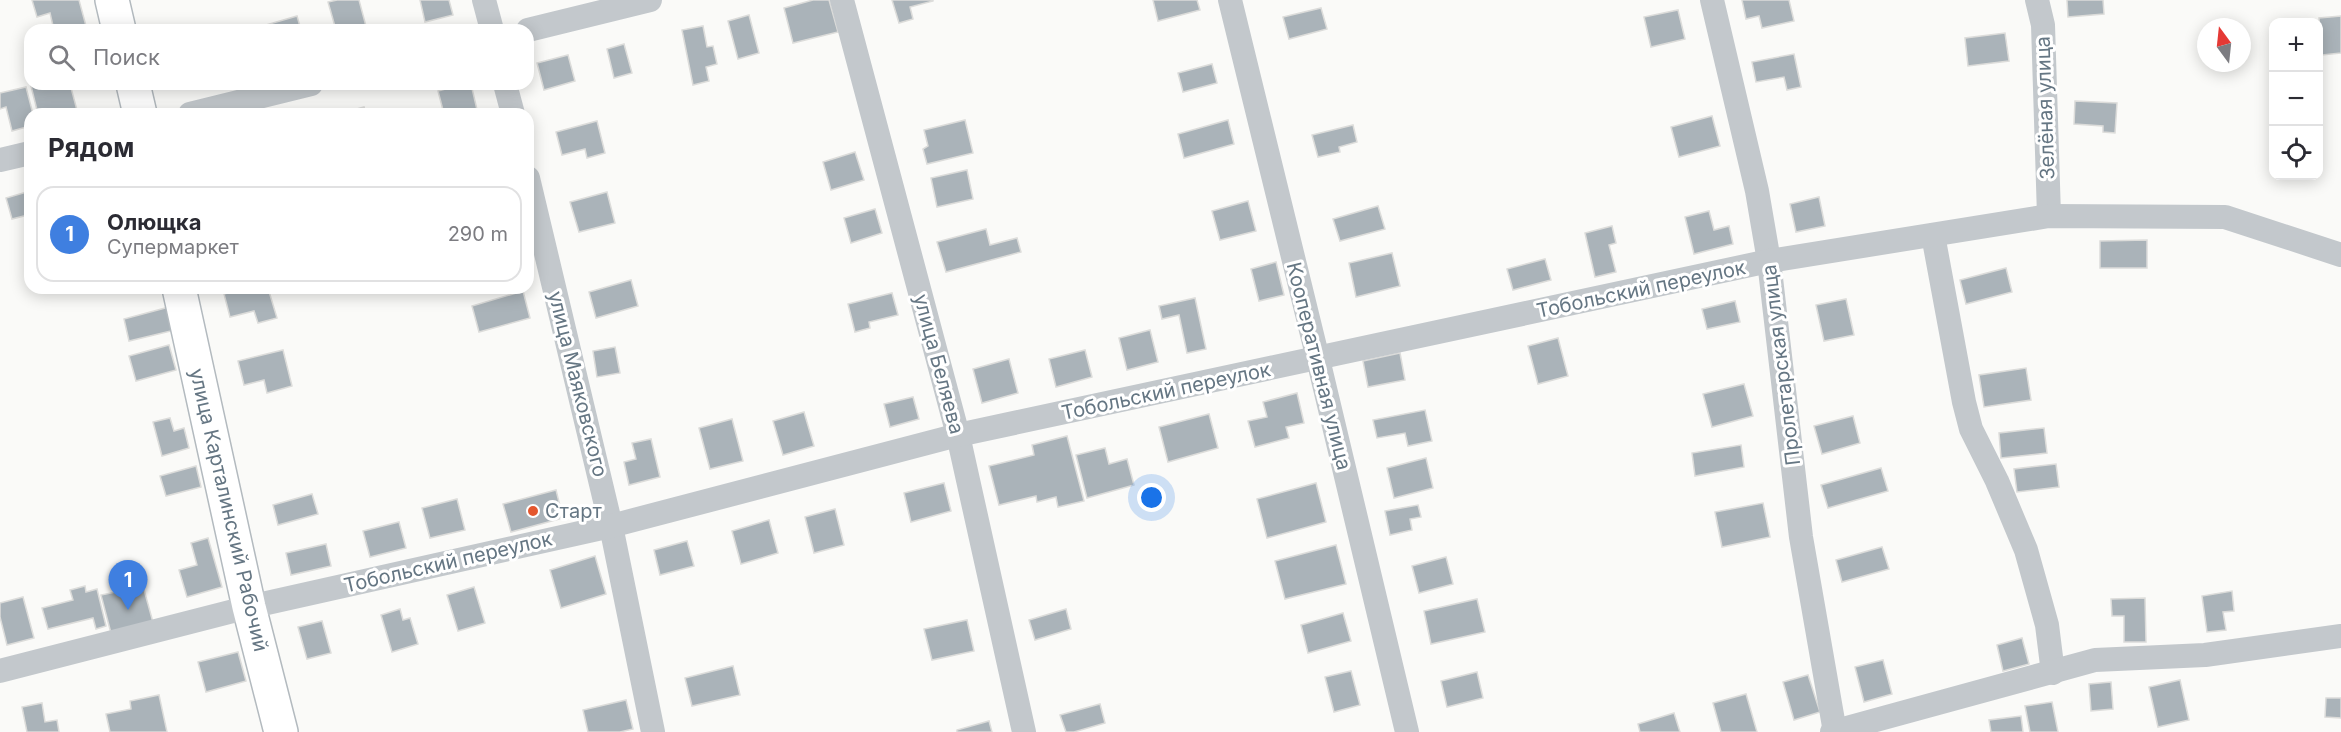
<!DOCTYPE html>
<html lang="ru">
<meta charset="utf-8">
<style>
:root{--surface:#fff;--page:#f7f7f7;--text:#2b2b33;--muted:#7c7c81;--line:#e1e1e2;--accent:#e4572e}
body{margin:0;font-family:Inter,sans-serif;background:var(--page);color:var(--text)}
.controls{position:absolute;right:18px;top:18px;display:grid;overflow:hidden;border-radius:12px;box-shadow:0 3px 15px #0003}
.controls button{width:54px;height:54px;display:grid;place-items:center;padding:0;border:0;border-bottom:2px solid var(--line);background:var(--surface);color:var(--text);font:30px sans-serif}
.compass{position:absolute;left:2197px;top:18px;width:54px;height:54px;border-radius:50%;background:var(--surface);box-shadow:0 3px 15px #0003;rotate:345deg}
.you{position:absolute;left:1152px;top:498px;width:21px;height:21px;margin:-15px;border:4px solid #fff;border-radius:50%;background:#1a73e8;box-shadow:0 0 0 9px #1a73e833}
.badge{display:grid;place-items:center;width:39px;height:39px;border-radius:50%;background:var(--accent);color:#fff;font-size:20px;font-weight:700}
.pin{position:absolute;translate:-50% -50px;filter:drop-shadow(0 2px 3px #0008)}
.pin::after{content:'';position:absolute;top:32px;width:21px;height:18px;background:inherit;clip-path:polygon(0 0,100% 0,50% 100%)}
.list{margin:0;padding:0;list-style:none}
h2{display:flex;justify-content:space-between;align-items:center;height:78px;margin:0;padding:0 24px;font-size:26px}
h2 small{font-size:20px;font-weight:400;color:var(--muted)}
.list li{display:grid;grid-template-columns:39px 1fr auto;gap:18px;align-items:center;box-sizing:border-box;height:96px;margin:0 12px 12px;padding:0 12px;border:2px solid var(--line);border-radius:18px}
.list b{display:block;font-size:22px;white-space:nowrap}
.list p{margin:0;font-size:20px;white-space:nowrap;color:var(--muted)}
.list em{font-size:20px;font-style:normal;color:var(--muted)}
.icon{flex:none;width:33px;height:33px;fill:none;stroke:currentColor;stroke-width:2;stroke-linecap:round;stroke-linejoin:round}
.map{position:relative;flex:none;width:2341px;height:732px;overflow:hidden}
.search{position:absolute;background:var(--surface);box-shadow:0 3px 15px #0003;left:24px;top:24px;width:510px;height:66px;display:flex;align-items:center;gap:15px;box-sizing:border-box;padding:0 21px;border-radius:18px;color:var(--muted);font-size:22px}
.panel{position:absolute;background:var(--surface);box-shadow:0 3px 15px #0003;left:24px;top:108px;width:510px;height:186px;border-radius:18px}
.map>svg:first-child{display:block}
</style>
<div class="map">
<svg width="2341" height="732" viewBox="0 0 2341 732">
<rect width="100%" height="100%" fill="#fafaf8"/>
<g fill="#aab3b9" stroke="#dcdcda" stroke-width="1.5">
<polygon points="32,0 79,0 86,26 72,30 54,30 50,13 37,17"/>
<polygon points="337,0 359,0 367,30 336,30 328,2"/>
<polygon points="420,0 449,0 453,15 425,22"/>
<polygon points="813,0 829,0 838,32 793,43 784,8"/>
<polygon points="892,0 933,0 933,1 910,7 913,19 899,23"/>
<polygon points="1153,0 1197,0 1200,10 1158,21"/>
<polygon points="1742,0 1789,0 1794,21 1762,28 1759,16 1746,19"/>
<polygon points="2067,0 2103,0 2104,14 2068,17"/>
<polygon points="1321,8 1327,29 1289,39 1283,17"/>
<polygon points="1678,10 1685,39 1651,47 1644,17"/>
<polygon points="749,15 759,53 738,59 728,21"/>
<polygon points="297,16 301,30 259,30 259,27"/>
<polygon points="2341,16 2341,53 2322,55 2319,18"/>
<polygon points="703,26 707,47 713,46 717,64 706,67 709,81 693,85 682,30"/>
<polygon points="2005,33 2009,61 1968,66 1965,38"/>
<polygon points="624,44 632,73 614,78 607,49"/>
<polygon points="1794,54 1801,87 1787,90 1784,77 1756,82 1752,62"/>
<polygon points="568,55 575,81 544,90 537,63"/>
<polygon points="1212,64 1217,83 1183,92 1178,73"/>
<polygon points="41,84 70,84 78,114 38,114 31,86"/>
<polygon points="464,84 471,84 478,114 444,114 438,91"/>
<polygon points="26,87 33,114 30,114 30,126 12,131 6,107 0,109 0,93"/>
<polygon points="2075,101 2117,103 2115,133 2103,132 2103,126 2074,124"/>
<polygon points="364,107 366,114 339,114"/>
<polygon points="1712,116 1720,146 1679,157 1671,127"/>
<polygon points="965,120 973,153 927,164 923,149 928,146 924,130"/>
<polygon points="1228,120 1234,144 1184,158 1178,134"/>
<polygon points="597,121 605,153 587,158 585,149 562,155 556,132"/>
<polygon points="1353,125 1357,142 1339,147 1340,152 1318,157 1312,135"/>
<polygon points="855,152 864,180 831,190 823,162"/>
<polygon points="967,170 973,199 937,207 931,178"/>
<polygon points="30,191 30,223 28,215 12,219 6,198"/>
<polygon points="607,192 615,223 579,232 570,202"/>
<polygon points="1819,197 1825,226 1796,232 1790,204"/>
<polygon points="1248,201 1256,231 1220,240 1212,211"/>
<polygon points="1378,206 1385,229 1340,241 1333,219"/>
<polygon points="875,209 882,233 851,243 844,218"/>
<polygon points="1709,211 1714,230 1729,226 1733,244 1694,254 1685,217"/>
<polygon points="1612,226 1616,243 1609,245 1616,272 1595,277 1585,233"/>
<polygon points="986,229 990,245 1017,238 1021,252 946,272 937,242"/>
<polygon points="2147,240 2147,268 2100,268 2100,241"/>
<polygon points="1392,253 1400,286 1356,297 1349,263"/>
<polygon points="1545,259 1551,280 1513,290 1507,269"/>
<polygon points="1276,262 1284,295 1259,301 1251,269"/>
<polygon points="2006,268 2012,292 1966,304 1960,280"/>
<polygon points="631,280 638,306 596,318 589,292"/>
<polygon points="245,288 268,288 277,318 258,323 254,311 230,317 224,294"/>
<polygon points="523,291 530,318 479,332 472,306"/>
<polygon points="892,293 898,315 869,322 870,328 855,332 848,304"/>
<polygon points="1195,298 1206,349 1187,353 1179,315 1162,319 1159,306"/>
<polygon points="1846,299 1854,335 1824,341 1816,305"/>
<polygon points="1735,301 1740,322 1707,329 1702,309"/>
<polygon points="169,307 175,330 129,341 124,319"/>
<polygon points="1150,330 1158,362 1127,370 1119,338"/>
<polygon points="1558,338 1568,376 1538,384 1528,346"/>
<polygon points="169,345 176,370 136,381 129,356"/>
<polygon points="615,347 620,373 597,377 593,351"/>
<polygon points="283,350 292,386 267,393 264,380 244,385 238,361"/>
<polygon points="1085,350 1092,377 1056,387 1049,359"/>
<polygon points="1400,353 1405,380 1368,387 1363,361"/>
<polygon points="1009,359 1018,393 982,403 973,369"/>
<polygon points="2026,368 2031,400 1984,407 1979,375"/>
<polygon points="1744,384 1753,416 1712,427 1703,394"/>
<polygon points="1297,393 1304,423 1286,427 1289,438 1255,447 1248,421 1267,417 1263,402"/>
<polygon points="913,397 919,419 890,427 884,404"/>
<polygon points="1425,410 1432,441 1408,446 1405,433 1377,438 1373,420"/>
<polygon points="804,412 814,446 783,455 773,421"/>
<polygon points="1209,414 1218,448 1168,462 1159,427"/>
<polygon points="1853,416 1860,443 1822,454 1814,426"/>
<polygon points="170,418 174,431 184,428 189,448 162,456 153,422"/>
<polygon points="732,419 743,461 710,469 699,428"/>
<polygon points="2044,428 2047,453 2001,458 1999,433"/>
<polygon points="1067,436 1084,501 1058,507 1056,497 1037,502 1036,496 999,505 989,466 1034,455 1032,445"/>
<polygon points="651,439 660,477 629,485 624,462 636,459 632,443"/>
<polygon points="1741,445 1744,467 1695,476 1692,453"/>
<polygon points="1105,448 1109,464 1127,459 1134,485 1087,498 1076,455"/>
<polygon points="1426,458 1433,488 1394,498 1387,468"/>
<polygon points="2056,464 2059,487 2017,492 2014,469"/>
<polygon points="196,466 201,487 166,496 160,476"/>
<polygon points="1881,468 1888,491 1828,508 1821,485"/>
<polygon points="944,483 951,511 911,522 904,493"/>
<polygon points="1316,483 1326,522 1267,538 1257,499"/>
<polygon points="556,490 563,518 511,532 503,504"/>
<polygon points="312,494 318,514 278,525 273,505"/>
<polygon points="457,499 465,530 430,538 422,508"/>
<polygon points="1763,503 1770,537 1722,547 1715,512"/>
<polygon points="1418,505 1421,517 1410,519 1412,530 1390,535 1385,511"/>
<polygon points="835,509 844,545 814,553 805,517"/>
<polygon points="769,520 778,553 741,564 732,531"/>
<polygon points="399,522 406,548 370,557 363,531"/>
<polygon points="208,538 222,587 187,597 179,570 197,565 191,543"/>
<polygon points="687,541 694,566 660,575 654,550"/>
<polygon points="326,544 331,566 291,575 286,553"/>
<polygon points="1336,545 1346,584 1285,599 1275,561"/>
<polygon points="1882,547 1889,569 1842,582 1836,560"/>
<polygon points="595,556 606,594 561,608 550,570"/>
<polygon points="1446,557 1453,584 1419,593 1412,566"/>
<polygon points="140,575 154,626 112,637 101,595 116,592 113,582"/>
<polygon points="85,586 86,592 97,589 106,626 96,629 93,618 48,629 42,608 73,600 70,590"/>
<polygon points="474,587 485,623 458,631 447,595"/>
<polygon points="2232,591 2234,611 2223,612 2226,630 2207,632 2202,596"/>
<polygon points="23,597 34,638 7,645 0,617 0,603"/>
<polygon points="2145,598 2146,642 2124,642 2124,616 2112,616 2111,599"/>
<polygon points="1477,599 1485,632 1431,644 1424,611"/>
<polygon points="400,609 403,620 410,618 418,644 392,652 381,615"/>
<polygon points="1066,609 1071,629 1035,640 1029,620"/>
<polygon points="1343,613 1351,641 1308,653 1301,625"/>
<polygon points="967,620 974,651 932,660 924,629"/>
<polygon points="322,621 331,653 307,659 298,627"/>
<polygon points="2022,638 2029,664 2003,671 1997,645"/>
<polygon points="238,652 246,681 206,692 198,662"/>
<polygon points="1883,660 1892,694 1864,702 1855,667"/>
<polygon points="733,666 740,695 692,706 685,678"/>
<polygon points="1351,671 1360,705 1334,712 1325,677"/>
<polygon points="1477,672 1483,698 1447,707 1441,681"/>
<polygon points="1808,675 1820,712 1794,720 1783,682"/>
<polygon points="2180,680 2189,720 2158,727 2149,687"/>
<polygon points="2111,682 2113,709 2091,711 2089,684"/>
<polygon points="1746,694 1757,732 1721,732 1713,703"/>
<polygon points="159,695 167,732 110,732 106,714 131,709 130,701"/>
<polygon points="2326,698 2341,698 2341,718 2325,717"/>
<polygon points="626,700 633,729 620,732 588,732 583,710"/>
<polygon points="2052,702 2058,732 2030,732 2025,706"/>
<polygon points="42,703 45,722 57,720 59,732 27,732 22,707"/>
<polygon points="1100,704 1105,723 1074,732 1066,732 1060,715"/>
<polygon points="1674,713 1680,732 1640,732 1638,724"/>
<polygon points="2021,716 2023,732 1991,732 1989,720"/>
<polygon points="989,721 992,732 957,732 957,730"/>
</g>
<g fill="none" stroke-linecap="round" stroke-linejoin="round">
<defs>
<g id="secondary">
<polyline points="112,0 119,30"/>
<polyline points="133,84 140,114"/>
<polyline points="179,288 249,607 281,732"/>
</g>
</defs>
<use href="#secondary" stroke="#b3babf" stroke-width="36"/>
<g stroke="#c3c8cc" stroke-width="24">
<polyline points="484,0 492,30"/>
<polyline points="842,0 958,435 1024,732"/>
<polyline points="1230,0 1318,359 1407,732"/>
<polyline points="1712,0 1757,191 1769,261 1801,537 1835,732"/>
<polyline points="2037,0 2043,25 2049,216"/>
<polyline points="528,30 650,0"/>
<polyline points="505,84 513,114"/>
<polyline points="190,114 311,84"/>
<polyline points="0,160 30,153"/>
<polyline points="528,178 611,526 653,732"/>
<polyline points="1933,235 1964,402 1971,429 1997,481 2026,550 2047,625 2053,673"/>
<polyline points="0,671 249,607 611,526 958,435 1769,261 2049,216 2225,217 2341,255"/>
<polyline points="1832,732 2095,660 2205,655 2341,636"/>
</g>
<use href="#secondary" stroke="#fff" stroke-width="33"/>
</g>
<circle fill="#e4572e" stroke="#fff" stroke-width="2" cx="533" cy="511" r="6"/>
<g text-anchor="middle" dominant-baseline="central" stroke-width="6" stroke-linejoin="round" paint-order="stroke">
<g font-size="20" fill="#657683" stroke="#fff">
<text transform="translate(2045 108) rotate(-92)">Зелёная улица</text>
<text transform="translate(1641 289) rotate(-12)">Тобольский переулок</text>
<text transform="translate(939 364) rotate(75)">улица Беляева</text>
<text transform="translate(1781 365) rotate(-97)">Пролетарская улица</text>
<text transform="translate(1319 366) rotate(76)">Кооперативная улица</text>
<text transform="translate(578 384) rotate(76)">улица Маяковского</text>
<text transform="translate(1166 391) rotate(-12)">Тобольский переулок</text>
<text transform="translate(229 510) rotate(77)">улица Карталинский Рабочий</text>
<text transform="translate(448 562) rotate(-13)">Тобольский переулок</text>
</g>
<g font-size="20" fill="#657683" stroke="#fff" text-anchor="start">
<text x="545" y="511">Старт</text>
</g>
</g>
</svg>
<div class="controls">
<button>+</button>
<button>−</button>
<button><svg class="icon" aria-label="locate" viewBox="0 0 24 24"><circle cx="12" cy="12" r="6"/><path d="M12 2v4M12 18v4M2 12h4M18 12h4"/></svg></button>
</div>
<svg class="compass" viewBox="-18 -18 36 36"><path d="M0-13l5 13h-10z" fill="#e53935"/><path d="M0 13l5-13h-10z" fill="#7c7c81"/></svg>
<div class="you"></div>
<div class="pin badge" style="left:128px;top:610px;background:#3f7fe0">1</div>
<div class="search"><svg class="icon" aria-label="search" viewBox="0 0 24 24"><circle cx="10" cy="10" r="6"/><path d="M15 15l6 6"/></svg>Поиск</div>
<section class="panel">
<h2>Рядом<small></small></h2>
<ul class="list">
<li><span class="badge" style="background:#3f7fe0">1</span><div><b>Олющка</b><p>Супермаркет</p></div><em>290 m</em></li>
</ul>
</section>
</div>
